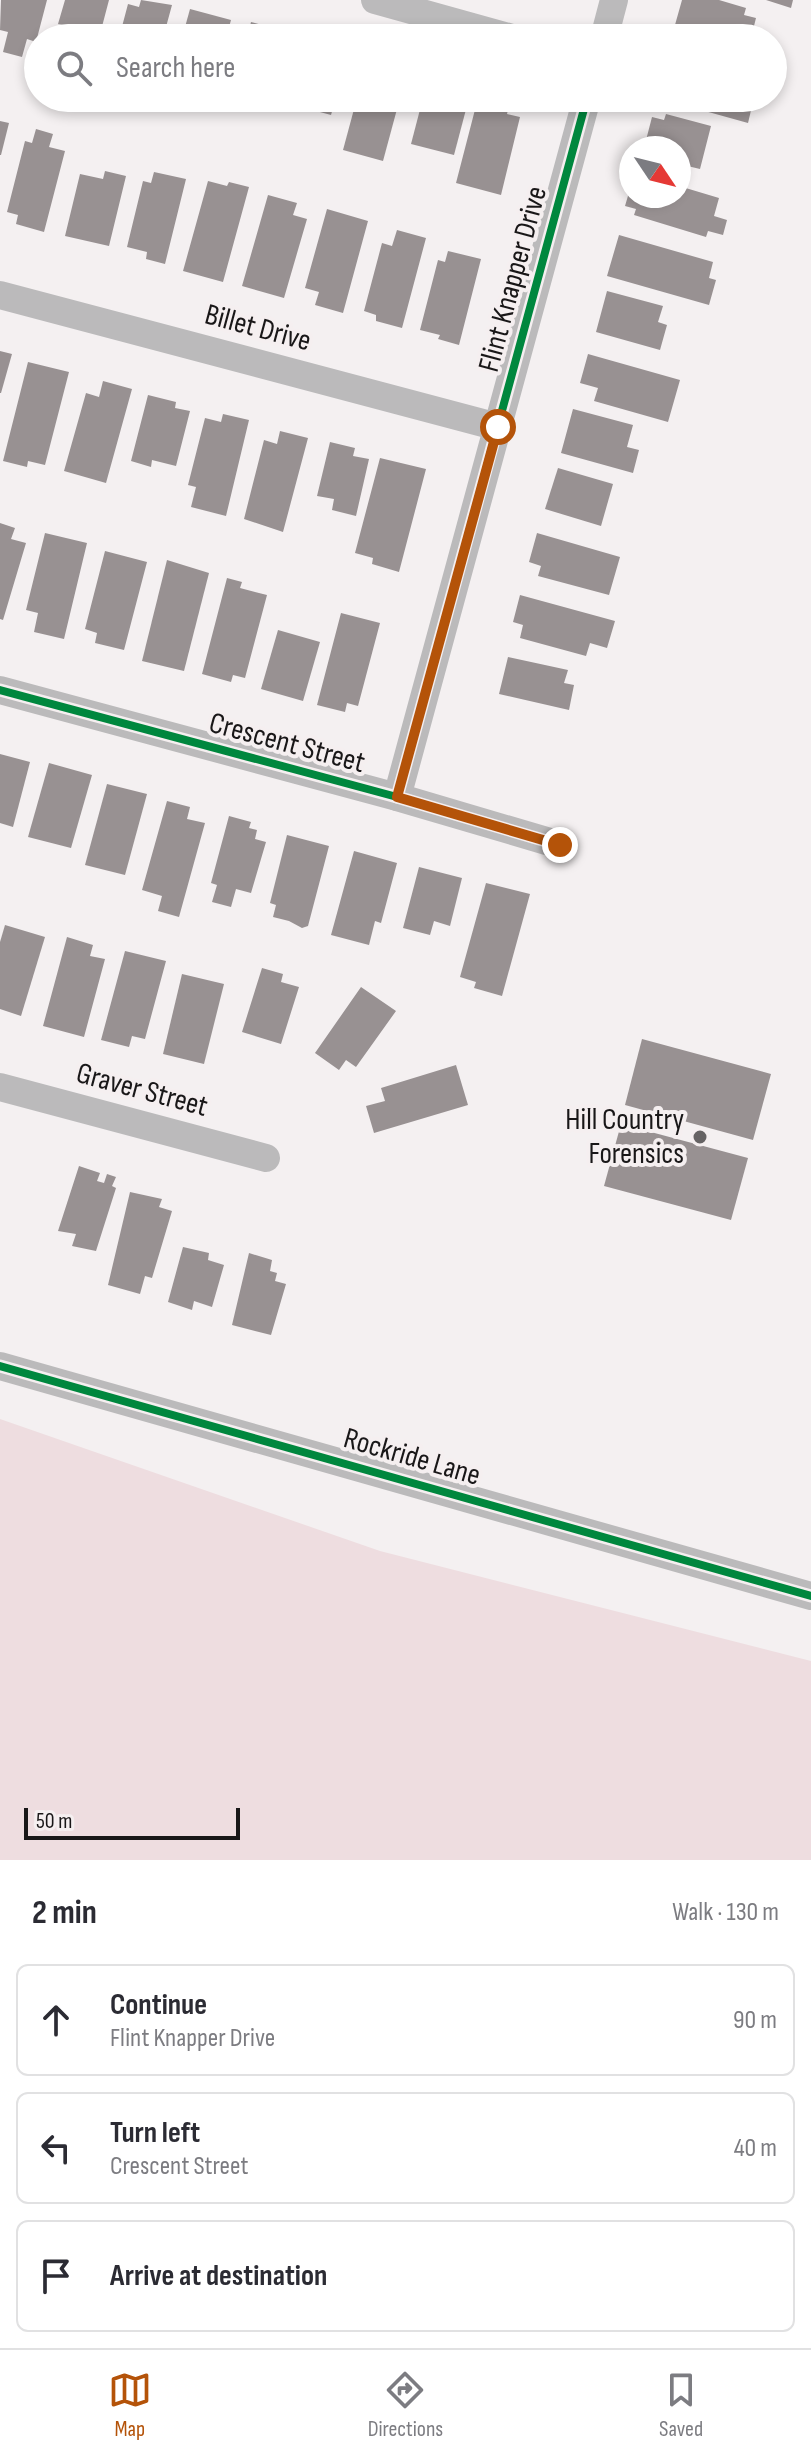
<!DOCTYPE html>
<meta charset="utf-8">
<style>
:root{--surface:#fff;--page:#f7f7f7;--text:#2b2b33;--muted:#7c7c81;--line:#e1e1e2;--accent:#b45309}
body{margin:0;font-family:"Sofia Sans Condensed",sans-serif;background:var(--page);color:var(--text)}
.compass{position:absolute;left:619px;top:136px;width:72px;height:72px;border-radius:50%;background:var(--surface);box-shadow:0 4px 12px #0003;rotate:125deg}
.scale{position:absolute;left:24px;bottom:20px;width:216px;box-sizing:border-box;padding-left:8px;border:4px solid #191718;border-top:0;font-size:22px;line-height:28px;white-space:nowrap;color:#191718;-webkit-text-stroke:6px #f5eff0;paint-order:stroke}
.stop{position:absolute;width:24px;height:24px;margin:-18px;border:6px solid #b45309;border-radius:50%;background:#fff}
.stop.end{background:#b45309;border-color:#fff;box-shadow:0 2px 8px #0008}
.list{margin:0;padding:0;list-style:none}
h2{display:flex;justify-content:space-between;align-items:center;height:104px;margin:0;padding:0 32px;font-size:34px}
h2 small{font-size:26px;font-weight:400;color:var(--muted)}
.list li{display:grid;grid-template-columns:52px 1fr auto;gap:24px;align-items:center;box-sizing:border-box;height:112px;margin:0 16px 16px;padding:0 16px;border:2px solid var(--line);border-radius:12px}
.list b{display:block;font-size:30px;white-space:nowrap}
.list p{margin:0;font-size:26px;white-space:nowrap;color:var(--muted)}
.list em{font-size:26px;font-style:normal;color:var(--muted)}
.icon{flex:none;width:44px;height:44px;fill:none;stroke:currentColor;stroke-width:2;stroke-linecap:round;stroke-linejoin:round}
.map{position:relative;flex:none;width:811px;height:1860px;overflow:hidden}
.search{position:absolute;background:var(--surface);box-shadow:0 4px 12px #0003;left:24px;right:24px;top:24px;height:88px;display:flex;align-items:center;gap:20px;box-sizing:border-box;padding:0 28px;border-radius:44px;color:var(--muted);font-size:30px}
.sheet{height:488px;background:var(--surface)}
nav{display:flex;justify-content:space-around;align-items:center;box-sizing:border-box;height:112px;border-top:2px solid var(--line);background:var(--surface);font-size:22px;color:var(--muted)}
nav a{display:grid;justify-items:center;gap:4px}
nav .on{color:var(--accent)}
.map>svg:first-child{display:block}
</style>
<div class="map">
<svg width="811" height="1860" viewBox="0 0 811 1860">
<rect width="100%" height="100%" fill="#f4f0f1"/>
<polygon fill="#eedde0" points="0,1419 380,1551 811,1661 811,1860 0,1860"/>
<g fill="#989192">
<polygon points="1,0 47,0 36,42 27,39 22,57 3,52 8,32 0,30"/>
<polygon points="65,0 109,0 99,38 79,38 81,30 58,24"/>
<polygon points="141,0 172,5 163,38 119,38 128,4 139,7"/>
<polygon points="682,0 719,0 746,8 744,15 756,18 751,38 693,38 673,32"/>
<polygon points="766,0 793,0 791,8"/>
<polygon points="190,9 231,20 226,38 182,38"/>
<polygon points="251,22 273,28 272,35 280,38 247,38"/>
<polygon points="308,98 336,98 331,115 305,108"/>
<polygon points="357,98 400,98 383,161 343,150"/>
<polygon points="423,98 469,98 454,155 411,144"/>
<polygon points="478,98 511,98 507,114 520,117 501,195 456,183"/>
<polygon points="658,98 754,98 748,123"/>
<polygon points="666,114 711,126 700,169 679,164 679,148 644,148 652,117 664,120"/>
<polygon points="0,121 9,123 1,155 0,155"/>
<polygon points="36,129 53,134 49,147 65,151 44,232 16,224 18,215 7,212 25,141 32,143"/>
<polygon points="105,171 126,176 109,246 65,236 80,174 103,179"/>
<polygon points="154,172 186,179 165,264 146,259 147,252 127,247 143,181 151,183"/>
<polygon points="208,181 227,186 229,182 249,187 223,282 183,271"/>
<polygon points="679,186 719,198 714,216 727,220 723,235 708,231 706,237 634,215 636,209 625,206 630,189 631,196 679,196"/>
<polygon points="268,195 297,203 293,215 307,219 284,298 242,286"/>
<polygon points="327,209 368,221 343,313 315,305 319,292 305,288"/>
<polygon points="397,230 426,238 402,328 376,321 376,315 364,311 382,243 392,246"/>
<polygon points="619,235 713,262 709,278 716,280 709,305 607,276"/>
<polygon points="448,251 481,259 459,345 438,339 440,335 420,330 438,260 445,262"/>
<polygon points="607,291 663,306 658,322 667,325 660,350 596,332"/>
<polygon points="0,351 12,354 1,393 0,393"/>
<polygon points="588,354 680,380 668,422 594,401 598,388 580,383"/>
<polygon points="28,362 69,372 45,465 28,461 27,467 3,461"/>
<polygon points="103,381 132,389 106,483 64,471 86,393 99,397"/>
<polygon points="148,395 176,402 175,408 190,411 176,466 152,460 151,467 131,461"/>
<polygon points="573,409 633,425 627,447 639,450 633,473 561,453"/>
<polygon points="223,414 249,420 226,516 191,507 196,487 188,485 205,418 221,422"/>
<polygon points="280,431 308,438 283,532 244,519 264,440 277,444"/>
<polygon points="330,442 355,448 353,456 369,459 356,516 332,510 334,499 317,496"/>
<polygon points="380,458 426,469 399,572 372,564 373,558 355,553"/>
<polygon points="558,468 613,484 601,526 545,509"/>
<polygon points="0,523 15,528 11,539 26,543 3,620 0,619"/>
<polygon points="45,533 87,543 64,639 34,632 38,613 26,610"/>
<polygon points="537,533 620,557 609,595 538,576 541,566 529,562"/>
<polygon points="105,551 147,562 124,650 95,643 97,633 85,629"/>
<polygon points="167,560 209,573 184,671 142,661"/>
<polygon points="227,578 242,582 240,588 267,595 245,678 233,675 231,682 202,674"/>
<polygon points="520,595 615,621 607,648 590,643 586,656 520,638 523,625 513,622"/>
<polygon points="341,613 380,623 358,706 347,703 345,712 317,705"/>
<polygon points="278,630 320,642 303,701 261,689"/>
<polygon points="508,657 568,670 564,683 574,685 569,710 499,694"/>
<polygon points="0,754 30,762 13,827 0,823"/>
<polygon points="49,763 92,775 71,848 28,837"/>
<polygon points="107,784 147,794 125,875 85,865"/>
<polygon points="167,801 190,807 187,819 205,823 179,917 158,911 162,896 142,890"/>
<polygon points="229,816 251,822 249,828 257,830 255,839 266,842 251,893 236,889 231,907 212,902 217,885 211,883"/>
<polygon points="287,835 329,846 308,926 302,928 289,921 273,917 276,905 270,903"/>
<polygon points="354,851 397,863 381,923 375,921 369,945 331,935"/>
<polygon points="419,867 462,878 450,926 434,921 430,935 403,928"/>
<polygon points="486,883 530,894 502,996 474,988 476,982 460,977"/>
<polygon points="5,925 45,937 21,1016 0,1009 0,942"/>
<polygon points="67,937 93,945 90,956 105,959 84,1037 43,1026"/>
<polygon points="125,951 166,961 145,1039 132,1036 129,1047 101,1040"/>
<polygon points="262,968 283,974 281,982 299,987 281,1044 242,1032"/>
<polygon points="182,974 224,984 204,1064 163,1054"/>
<polygon points="361,987 396,1011 356,1067 346,1060 339,1070 315,1053"/>
<polygon points="642,1039 771,1074 753,1140 625,1105"/>
<polygon points="456,1065 468,1105 374,1133 366,1106 385,1101 381,1088"/>
<polygon points="621,1124 748,1158 731,1220 604,1186"/>
<polygon points="79,1166 100,1173 97,1181 104,1183 107,1174 116,1177 112,1186 116,1188 96,1251 72,1246 76,1234 58,1231"/>
<polygon points="130,1192 162,1199 159,1207 172,1211 152,1278 145,1276 140,1294 108,1285"/>
<polygon points="183,1247 209,1253 208,1260 224,1265 212,1307 194,1301 192,1310 168,1302"/>
<polygon points="249,1253 272,1260 270,1271 277,1273 275,1281 286,1284 271,1335 232,1325"/>
</g>
<g fill="none" stroke-linecap="round" stroke-linejoin="round">
<g stroke="#bbbabb" stroke-width="28">
<polyline points="375,0 512,38"/>
<polyline points="604,38 614,0"/>
<polyline points="0,295 498,427"/>
<polyline points="0,690 397,797 560,845"/>
<polyline points="397,797 587,98"/>
<polyline points="0,1087 266,1158"/>
<polyline points="0,1366 811,1596"/>
</g>
<defs>
<g id="cycleway">
<polyline points="0,690 397,797 560,845"/>
<polyline points="397,797 587,98"/>
<polyline points="0,1366 811,1596"/>
</g>
</defs>
<use href="#cycleway" stroke="#f5eff0" stroke-width="13"/>
<use href="#cycleway" stroke="#00873e" stroke-width="8"/>
</g>
<g fill="none" stroke-linecap="round" stroke-linejoin="round">
<polyline stroke="#b45309" stroke-width="10" points="498,427 397,797 560,845"/>
</g>
<circle fill="#666364" stroke="#f5eff0" stroke-width="3" cx="700" cy="1137" r="8"/>
<g text-anchor="middle" dominant-baseline="central" stroke-width="8" stroke-linejoin="round" paint-order="stroke">
<g font-size="30" fill="#191718" stroke="#f5eff0">
<text transform="translate(513 279) rotate(-75)">Flint Knapper Drive</text>
<text transform="translate(258 328) rotate(15)">Billet Drive</text>
<text transform="translate(287 743) rotate(15)">Crescent Street</text>
<text transform="translate(142 1090) rotate(15)">Graver Street</text>
<text transform="translate(412 1457) rotate(16)">Rockride Lane</text>
</g>
<g font-size="30" fill="#191718" stroke="#f5eff0" text-anchor="end">
<text x="684" y="1120">Hill Country<tspan x="684" dy="34">Forensics</tspan></text>
</g>
</g>
</svg>
<svg class="compass" viewBox="-18 -18 36 36"><path d="M0-13l5 13h-10z" fill="#e53935"/><path d="M0 13l5-13h-10z" fill="#7c7c81"/></svg>
<div class="scale">50 m</div>
<div class="stop" style="left:498px;top:427px"></div>
<div class="stop end" style="left:560px;top:845px"></div>
<div class="search"><svg class="icon" aria-label="search" viewBox="0 0 24 24"><circle cx="10" cy="10" r="6"/><path d="M15 15l6 6"/></svg>Search here</div>
</div>
<section class="sheet">
<h2>2 min<small>Walk · 130 m</small></h2>
<ul class="list">
<li><svg class="icon" aria-label="ahead" viewBox="0 0 24 24"><path d="M12 20V5M6 11l6-6 6 6"/></svg><div><b>Continue</b><p>Flint Knapper Drive</p></div><em>90 m</em></li>
<li><svg class="icon" aria-label="left" viewBox="0 0 24 24"><path d="M17 20v-9H6M10 6l-5 5 5 5"/></svg><div><b>Turn left</b><p>Crescent Street</p></div><em>40 m</em></li>
<li><svg class="icon" aria-label="arrive" viewBox="0 0 24 24"><path d="M6 21V4h12l-3 4 3 4H6"/></svg><div><b>Arrive at destination</b></div></li>
</ul>
</section>
<nav>
<a class="on"><svg class="icon" aria-label="map" viewBox="0 0 24 24"><path d="M3 6l6-2 6 2 6-2v14l-6 2-6-2-6 2zM9 4v14M15 6v14"/></svg>Map</a>
<a><svg class="icon" aria-label="directions" viewBox="0 0 24 24"><path d="M12 3l9 9-9 9-9-9zM9 14v-3h6M13 9l2 2-2 2"/></svg>Directions</a>
<a><svg class="icon" aria-label="saved" viewBox="0 0 24 24"><path d="M7 4h10v16l-5-4-5 4z"/></svg>Saved</a>
</nav>
